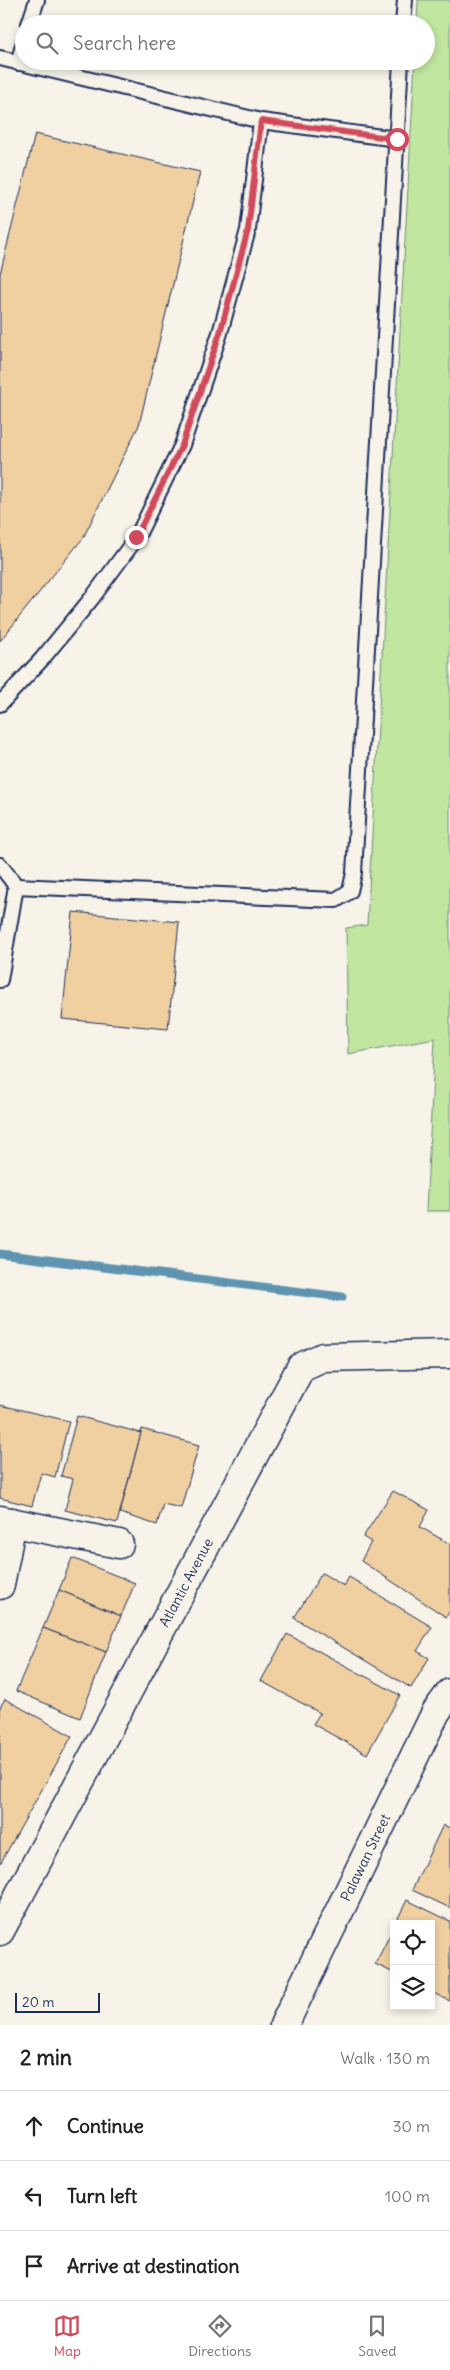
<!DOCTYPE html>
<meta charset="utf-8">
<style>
:root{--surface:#fff;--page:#f2f2f2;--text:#222;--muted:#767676;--line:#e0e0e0;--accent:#d1495b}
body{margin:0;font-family:Delius,sans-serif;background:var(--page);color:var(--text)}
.controls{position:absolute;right:15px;bottom:15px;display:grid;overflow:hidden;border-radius:0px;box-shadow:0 2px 8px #0003}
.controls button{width:45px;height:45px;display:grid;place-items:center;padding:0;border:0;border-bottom:1px solid var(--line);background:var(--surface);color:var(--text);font:25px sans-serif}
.scale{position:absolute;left:15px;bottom:12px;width:85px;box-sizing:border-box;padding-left:5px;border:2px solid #1b2f5e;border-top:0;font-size:14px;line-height:18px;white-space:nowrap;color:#1b2f5e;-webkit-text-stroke:4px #f7f3e8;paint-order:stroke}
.stop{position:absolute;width:15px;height:15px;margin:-11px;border:4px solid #d1495b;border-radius:50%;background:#fff}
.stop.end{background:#d1495b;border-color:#fff;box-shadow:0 1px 5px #0008}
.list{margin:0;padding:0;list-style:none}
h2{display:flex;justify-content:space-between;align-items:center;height:65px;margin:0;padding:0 20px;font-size:21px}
h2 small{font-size:16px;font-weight:400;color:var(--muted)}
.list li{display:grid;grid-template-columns:32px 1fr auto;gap:15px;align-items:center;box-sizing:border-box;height:70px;padding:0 20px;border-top:1px solid var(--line)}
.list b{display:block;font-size:19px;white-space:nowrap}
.list em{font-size:16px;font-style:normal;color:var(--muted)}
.icon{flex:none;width:28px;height:28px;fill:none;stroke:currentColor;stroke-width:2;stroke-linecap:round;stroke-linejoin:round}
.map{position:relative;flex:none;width:450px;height:2025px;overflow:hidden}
.search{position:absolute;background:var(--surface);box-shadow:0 2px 8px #0003;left:15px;right:15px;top:15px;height:55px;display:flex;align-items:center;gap:12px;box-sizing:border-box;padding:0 18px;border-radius:28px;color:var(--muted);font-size:19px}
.sheet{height:275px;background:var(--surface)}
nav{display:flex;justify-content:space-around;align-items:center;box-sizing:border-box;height:70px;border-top:1px solid var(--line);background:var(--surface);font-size:14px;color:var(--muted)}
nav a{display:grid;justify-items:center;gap:2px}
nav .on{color:var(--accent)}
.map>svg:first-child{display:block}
</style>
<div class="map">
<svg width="450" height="2025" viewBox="0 0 450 2025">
<rect width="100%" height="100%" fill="#f7f3e8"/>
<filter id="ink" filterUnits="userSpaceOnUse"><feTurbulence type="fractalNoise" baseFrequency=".02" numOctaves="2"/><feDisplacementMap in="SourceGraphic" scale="10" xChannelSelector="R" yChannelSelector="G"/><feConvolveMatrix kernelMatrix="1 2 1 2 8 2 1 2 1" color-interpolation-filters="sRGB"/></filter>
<g filter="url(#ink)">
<polygon fill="#c1e6a0" stroke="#6e8a7f" points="418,0 450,0 450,1211 426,1211 435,1038 348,1054 346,928 367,925 415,61 426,61 426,24 417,24"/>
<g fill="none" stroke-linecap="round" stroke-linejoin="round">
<polyline stroke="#5e94b1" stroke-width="9" points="0,1254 342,1297"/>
</g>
<g fill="#f0cfa1" stroke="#1b2f5e">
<polygon points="35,134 200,172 139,425 83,538 0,641 0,274"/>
<polygon points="73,912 179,922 168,1029 62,1019"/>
<polygon points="0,1405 69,1421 55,1477 41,1473 32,1506 0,1498"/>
<polygon points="77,1416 141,1433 117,1523 65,1510 73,1479 61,1476"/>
<polygon points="142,1429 199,1445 181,1508 163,1504 157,1525 120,1513"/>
<polygon points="393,1491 429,1510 420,1527 450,1544 450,1611 446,1617 361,1561 371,1542 363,1537"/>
<polygon points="72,1558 135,1583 121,1616 59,1590"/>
<polygon points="322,1573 344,1586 349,1577 432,1627 417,1651 429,1658 411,1688 294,1618"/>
<polygon points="59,1590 121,1616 106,1652 43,1628"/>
<polygon points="43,1628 106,1652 80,1718 16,1691"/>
<polygon points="287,1634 400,1695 367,1754 313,1724 320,1713 261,1681"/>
<polygon points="5,1699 72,1736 0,1864 0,1707"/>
<polygon points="443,1825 450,1828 450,1908 412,1890"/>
<polygon points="407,1900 450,1921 450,2001 431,1992 431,1924 395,1924"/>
<polygon points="394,1927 394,1973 375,1964"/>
</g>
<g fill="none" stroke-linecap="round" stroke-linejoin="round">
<defs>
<g id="service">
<polyline points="29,24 37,0"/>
<polyline points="403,24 405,0"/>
<polyline points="0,58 261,121 397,139"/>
<polyline points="18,63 24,42"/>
<polyline points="0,704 42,659 92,598 137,537 182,445 220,333 248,230 261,121"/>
<polyline points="0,865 16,886 0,980"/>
<polyline points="16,886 336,900 350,891 354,873 401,61"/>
</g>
<g id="minor">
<polyline points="0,1520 119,1544"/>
<polyline points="0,1585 12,1522"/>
<path id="s1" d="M 0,1931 L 301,1367 L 323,1357 L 450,1354"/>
<path id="s2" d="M 284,2025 L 436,1712 L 450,1693"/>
</g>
</defs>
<use href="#service" stroke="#1b2f5e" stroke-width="18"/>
<use href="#minor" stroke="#1b2f5e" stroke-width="31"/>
<use href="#service" stroke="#f7f3e8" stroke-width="14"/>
<use href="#minor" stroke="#f7f3e8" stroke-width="28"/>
</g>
</g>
<g fill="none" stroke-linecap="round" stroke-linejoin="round" filter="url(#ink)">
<polyline stroke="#d1495b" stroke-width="6" points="136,537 182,445 220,333 248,230 261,121 397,139"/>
</g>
<g text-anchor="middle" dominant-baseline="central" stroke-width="4" stroke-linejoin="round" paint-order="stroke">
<g font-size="14" fill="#1b2f5e" stroke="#f7f3e8">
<text stroke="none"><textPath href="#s1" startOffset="395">Atlantic Avenue</textPath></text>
<text stroke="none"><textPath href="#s2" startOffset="186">Palawan Street</textPath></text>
</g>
</g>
</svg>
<div class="controls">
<button><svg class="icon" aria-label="locate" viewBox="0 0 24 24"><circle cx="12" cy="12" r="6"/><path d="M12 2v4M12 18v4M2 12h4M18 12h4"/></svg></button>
<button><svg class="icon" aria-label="layers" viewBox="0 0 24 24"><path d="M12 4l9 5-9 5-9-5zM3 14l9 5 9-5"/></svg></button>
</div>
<div class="scale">20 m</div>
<div class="stop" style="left:397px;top:139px"></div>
<div class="stop end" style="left:136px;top:537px"></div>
<div class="search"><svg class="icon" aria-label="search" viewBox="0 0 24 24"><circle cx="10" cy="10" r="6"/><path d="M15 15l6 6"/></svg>Search here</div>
</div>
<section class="sheet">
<h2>2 min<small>Walk · 130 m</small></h2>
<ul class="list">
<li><svg class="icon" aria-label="ahead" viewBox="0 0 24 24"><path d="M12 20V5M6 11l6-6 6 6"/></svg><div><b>Continue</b></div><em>30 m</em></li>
<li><svg class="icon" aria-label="left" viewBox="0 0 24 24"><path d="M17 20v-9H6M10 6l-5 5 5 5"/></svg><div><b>Turn left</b></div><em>100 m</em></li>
<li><svg class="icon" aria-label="arrive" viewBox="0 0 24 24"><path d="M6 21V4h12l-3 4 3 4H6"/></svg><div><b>Arrive at destination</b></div></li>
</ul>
</section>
<nav>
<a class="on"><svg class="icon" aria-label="map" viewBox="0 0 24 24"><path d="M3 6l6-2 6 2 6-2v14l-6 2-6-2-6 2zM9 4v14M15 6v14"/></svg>Map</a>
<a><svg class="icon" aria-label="directions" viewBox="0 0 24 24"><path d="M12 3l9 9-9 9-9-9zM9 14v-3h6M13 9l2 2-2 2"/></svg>Directions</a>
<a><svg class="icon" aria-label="saved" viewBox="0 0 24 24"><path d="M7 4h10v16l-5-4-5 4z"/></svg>Saved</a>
</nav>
